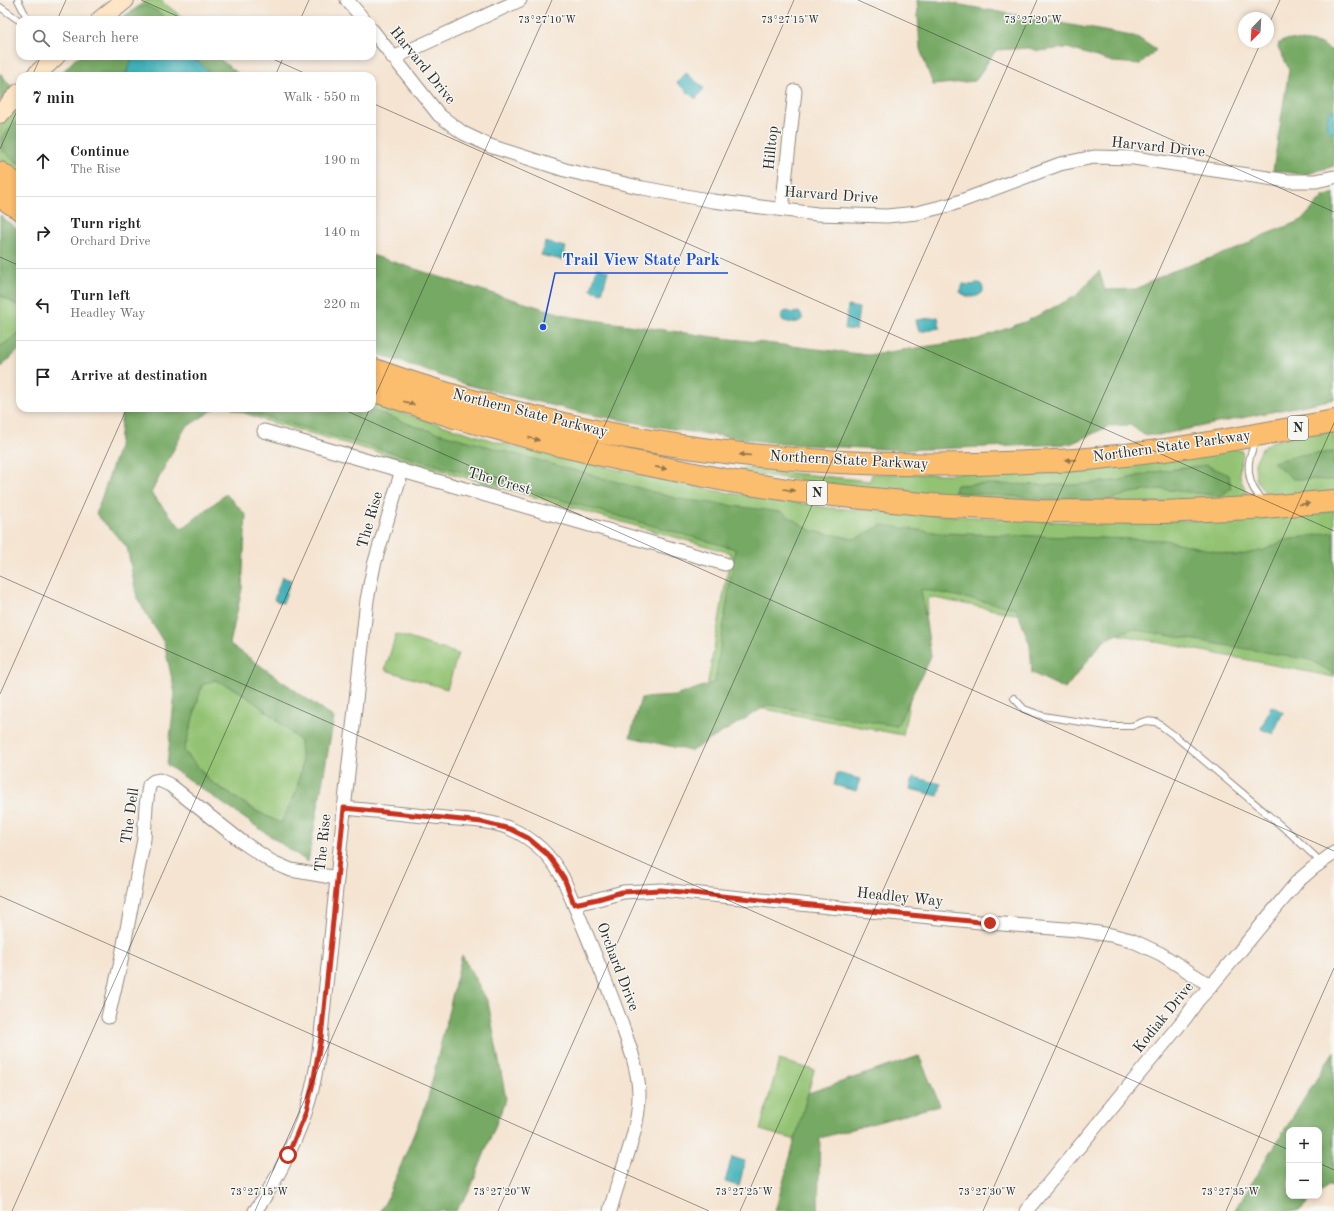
<!DOCTYPE html>
<meta charset="utf-8">
<style>
:root{--surface:#fff;--page:#f2f2f2;--text:#222;--muted:#767676;--line:#e0e0e0}
body{margin:0;font-family:"Old Standard TT",serif;background:var(--page);color:var(--text)}
.controls{position:absolute;right:12px;bottom:12px;display:grid;overflow:hidden;border-radius:8px;box-shadow:0 2px 6px #0003}
.controls button{width:36px;height:36px;display:grid;place-items:center;padding:0;border:0;border-bottom:1px solid var(--line);background:var(--surface);color:var(--text);font:20px sans-serif}
.compass{position:absolute;left:1238px;top:12px;width:36px;height:36px;border-radius:50%;background:var(--surface);box-shadow:0 2px 6px #0003;rotate:204deg}
.stop{position:absolute;width:12px;height:12px;margin:-9px;border:3px solid #c8321e;border-radius:50%;background:#fff}
.stop.end{background:#c8321e;border-color:#fff;box-shadow:0 1px 4px #0008}
.list{margin:0;padding:0;list-style:none}
h2{display:flex;justify-content:space-between;align-items:center;height:52px;margin:0;padding:0 16px;font-size:17px}
h2 small{font-size:13px;font-weight:400;color:var(--muted)}
.list li{display:grid;grid-template-columns:26px 1fr auto;gap:12px;align-items:center;box-sizing:border-box;height:72px;padding:0 16px;border-top:1px solid var(--line)}
.list b{display:block;font-size:15px;white-space:nowrap}
.list p{margin:0;font-size:13px;white-space:nowrap;color:var(--muted)}
.list em{font-size:13px;font-style:normal;color:var(--muted)}
.icon{flex:none;width:22px;height:22px;fill:none;stroke:currentColor;stroke-width:2;stroke-linecap:round;stroke-linejoin:round}
.map{position:relative;flex:none;width:1334px;height:1211px;overflow:hidden}
.search{position:absolute;background:var(--surface);box-shadow:0 2px 6px #0003;left:16px;top:16px;width:360px;height:44px;display:flex;align-items:center;gap:10px;box-sizing:border-box;padding:0 14px;border-radius:12px;color:var(--muted);font-size:15px}
.panel{position:absolute;background:var(--surface);box-shadow:0 2px 6px #0003;left:16px;top:72px;width:360px;height:340px;border-radius:12px}
.map>svg:first-child{display:block}
</style>
<div class="map">
<svg width="1334" height="1211" viewBox="0 0 1334 1211">
<rect width="100%" height="100%" fill="#f6f6f2"/>
<filter id="ink" filterUnits="userSpaceOnUse"><feTurbulence type="fractalNoise" baseFrequency=".025" numOctaves="2"/><feDisplacementMap in="SourceGraphic" scale="8" xChannelSelector="R" yChannelSelector="G"/><feConvolveMatrix kernelMatrix="1 2 1 2 8 2 1 2 1" color-interpolation-filters="sRGB"/></filter>
<filter id="wash" filterUnits="userSpaceOnUse"><feTurbulence type="fractalNoise" baseFrequency=".012" numOctaves="4" result="noise"/><feDisplacementMap in="SourceGraphic" scale="16" xChannelSelector="R" yChannelSelector="G"/><feGaussianBlur stdDeviation="0.9" result="paint"/><feColorMatrix in="noise" values="0 0 0 0 0 0 0 0 0 0 0 0 0 0 0 0 0 1.4 0 .05"/><feComposite in="paint" operator="in"/></filter>
<g filter="url(#wash)">
<rect width="100%" height="100%" fill="#f5e4d1"/>
<g fill="#93c372" stroke="#5f774e">
<polygon points="147,0 160,0 186,20 119,20"/>
<polygon points="20,106 20,175 0,161 0,126"/>
<polygon points="0,295 20,307 20,330 19,333 0,347"/>
<polygon points="372,401 406,414 514,447 718,491 831,508 939,515 1087,523 1265,518 1334,510 1334,677 929,597 903,735 705,698 731,553 264,420 231,408 372,408"/>
<polygon points="1334,430 1334,495 1280,500 1265,493 1256,479 1255,463 1262,448 1273,441"/>
<path d="M 1233,448 L 1242,451 C 1244,457 1241,460 1240,466 C 1238,476 1244,488 1249,496 L 1247,501 L 1072,504 L 871,490 L 740,472 L 744,468 L 870,481 L 872,474 L 950,474 Z"/>
<polygon points="396,634 458,654 447,689 385,670"/>
<polygon points="215,680 239,691 273,716 300,741 302,765 296,793 281,824 256,811 210,781 184,751 202,684"/>
<polygon points="779,1060 814,1070 796,1140 760,1130"/>
</g>
<g fill="#76a964" stroke="#506a48" fill-rule="evenodd">
<polygon points="917,0 939,1 1137,37 1156,50 1141,64 1113,62 1067,48 1038,51 1029,48 996,50 975,81 933,85 920,49"/>
<polygon points="145,5 157,11 168,20 120,20"/>
<polygon points="1288,39 1321,44 1334,52 1334,166 1304,175 1273,170 1289,69 1278,47 1279,43"/>
<polygon points="78,56 137,56 132,60 125,76 59,76"/>
<path d="M 187,56 L 216,56 L 241,76 L 210,76 C 206,66 196,61 187,56 Z"/>
<polygon points="0,73 12,87 0,102"/>
<polygon points="20,118 20,165 2,150 2,137"/>
<polygon points="1334,193 1334,399 1159,435 1144,435 1130,425 1110,426 1070,444 902,450 782,444 684,431 592,415 468,385 372,352 372,255 468,286 572,317 714,337 868,355 978,339 1027,321 1076,296 1099,271 1105,290 1136,289 1170,272 1237,249 1264,235 1302,220 1323,197"/>
<polygon points="0,215 20,232 20,307 0,295"/>
<polygon points="20,330 20,349 1,367 0,366 0,347 19,333"/>
<path d="M 122,408 L 216,408 L 185,428 L 151,493 L 182,529 L 226,494 L 246,515 L 242,589 L 230,644 L 334,718 L 308,862 L 167,765 L 175,693 L 164,643 L 137,598 L 127,547 L 96,514 L 119,447 ZM 215,680 L 239,691 L 273,716 L 300,741 L 302,765 L 296,793 L 281,823 L 256,811 L 210,781 L 184,751 L 202,685 Z"/>
<polygon points="234,408 367,408 417,427 679,499 781,512 812,531 855,539 882,525 940,533 1165,540 1236,556 1264,550 1285,540 1334,532 1334,674 1311,660 1131,629 1104,640 1065,689 1032,673 1030,645 1016,608 921,589 931,656 897,726 768,705 691,751 630,737 641,698 675,696 715,682 735,549"/>
<polygon points="1334,452 1334,480 1293,479 1273,462 1301,455"/>
<polygon points="1206,465 1229,475 1231,488 1221,496 1161,489 1130,493 1101,503 954,492 956,485 975,484 1073,485 1121,480 1154,472"/>
<polygon points="462,955 488,1002 506,1099 470,1190 456,1211 380,1211 387,1199 427,1102"/>
<polygon points="1334,1051 1334,1186 1328,1185 1319,1193 1319,1130 1289,1130 1289,1196 1315,1196 1299,1211 1234,1211"/>
<polygon points="919,1056 940,1105 820,1138 818,1211 775,1211 808,1093"/>
</g>
<g fill="#42b2ba" stroke="#366e72">
<polygon points="137,56 187,56 200,63 209,72 210,76 125,76 132,60"/>
<polygon points="686,73 704,88 696,99 677,83"/>
<polygon points="1334,109 1334,134 1333,134 1326,127 1328,113"/>
<polygon points="545,242 566,247 562,260 541,255"/>
<polygon points="597,268 608,271 602,293 591,290"/>
<path d="M 976,283 L 980,283 L 983,287 L 983,292 C 976,299 967,298 960,292 L 961,287 L 963,284 L 973,285 Z"/>
<polygon points="848,306 859,308 856,330 845,329"/>
<path d="M 788,311 L 792,313 L 799,312 L 802,316 L 802,320 C 795,324 789,323 782,320 L 781,316 L 784,312 Z"/>
<polygon points="938,317 940,328 919,332 916,320"/>
<polygon points="282,577 291,580 283,603 274,600"/>
<polygon points="1271,706 1283,712 1273,734 1261,729"/>
<polygon points="837,773 860,779 856,791 834,785"/>
<polygon points="913,777 941,784 938,796 910,789"/>
<polygon points="732,1157 745,1161 739,1186 725,1182"/>
</g>
</g>
<g filter="url(#ink)">
<g fill="none" stroke-linecap="round" stroke-linejoin="round">
<defs>
<g id="lane">
<polyline points="18,0 28,20"/>
<polyline points="0,7 20,21"/>
<path d="M 1257,441 C 1244,460 1246,486 1264,501"/>
<polyline points="1014,698 1024,709 1043,716 1107,726 1132,726 1145,721 1156,722 1175,736 1292,835 1321,862"/>
</g>
<g id="street">
<polyline points="347,0 364,20"/>
<polyline points="372,30 439,115 463,133 490,146 565,170 643,188 713,201 817,214 887,216 917,213 953,204 1060,164 1094,157 1134,158 1288,181 1316,181 1334,177"/>
<polyline points="393,58 520,0"/>
<polyline points="782,209 795,91"/>
<polyline points="264,431 725,564"/>
<path d="M 344,808 C 378,811 411,815 445,818 C 466,820 491,820 511,829 C 534,839 551,856 563,878 C 582,924 601,968 618,1014 C 627,1040 638,1065 639,1093 C 640,1131 619,1174 610,1211"/>
<polyline points="574,904 598,899 623,892 661,890 990,923 1078,930 1111,935 1131,940 1161,954 1211,986"/>
<polyline points="108,1017 120,966 144,839 146,806 149,785 154,781 159,780 170,785 241,841 272,862 291,870 337,878"/>
<path d="M 255,1211 C 276,1182 293,1147 305,1113 C 316,1082 320,1047 323,1014 C 328,969 332,924 337,879 C 346,786 357,693 367,600 L 374,565 L 402,470"/>
<polyline points="1026,1211 1186,1017 1198,1000 1211,986 1298,881 1312,869 1334,853"/>
</g>
<g id="secondary">
<polyline points="100,20 125,0"/>
<polyline points="35,76 56,56"/>
<polyline points="0,114 20,92"/>
</g>
<g id="highway">
<polyline points="0,173 20,187"/>
<polyline points="0,196 20,209"/>
<path d="M 372,369 C 426,389 481,404 537,418 C 699,457 861,471 1028,462 C 1051,461 1074,461 1097,458 C 1176,451 1255,435 1334,421"/>
<polyline points="372,390 458,418 559,445 624,460 730,481 794,491 932,505 1041,511 1162,512 1253,508 1334,501"/>
</g>
</defs>
<use href="#lane" stroke="#90887e" stroke-width="8"/>
<use href="#street" stroke="#90887e" stroke-width="15"/>
<use href="#secondary" stroke="#90887e" stroke-width="20"/>
<use href="#highway" stroke="#90887e" stroke-width="24"/>
<use href="#lane" stroke="#fff" stroke-width="6"/>
<use href="#street" stroke="#fff" stroke-width="13"/>
<use href="#secondary" stroke="#fde5c5" stroke-width="18"/>
<use href="#highway" stroke="#fbbd6e" stroke-width="22"/>
</g>
<defs><path id="oneway-solid" d="M-6-.8H1V-3.2L6.5 0L1 3.2V.8H-6Z"/></defs>
<g fill="#93744c">
<use href="#oneway-solid" transform="translate(409 403) rotate(18)"/>
<use href="#oneway-solid" transform="translate(534 439) rotate(15)"/>
<use href="#oneway-solid" transform="translate(745 455) rotate(-175)"/>
<use href="#oneway-solid" transform="translate(1071 460) rotate(177)"/>
<use href="#oneway-solid" transform="translate(661 468) rotate(11)"/>
<use href="#oneway-solid" transform="translate(789 490) rotate(9)"/>
<use href="#oneway-solid" transform="translate(1304 504) rotate(-5)"/>
</g>
</g>
<g fill="none" stroke-linecap="round" stroke-linejoin="round" filter="url(#ink)">
<polyline stroke="#c8321e" stroke-width="5" points="288,1155 306,1112 313,1083 321,1038 332,931 344,808 482,822 510,829 528,838 547,854 556,866 564,878 574,904 598,899 622,892 661,890 990,923"/>
</g>
<path fill="none" stroke="#2b2b2b" stroke-width="1" stroke-opacity="0.45" d="M 141,0 L 186,20M 858,0 L 1334,212M 57,20 L 66,0M 300,20 L 309,0M 1268,26 L 1280,0M 266,56 L 311,76M 32,76 L 41,56M 275,76 L 284,56M 372,103 L 1334,531M 0,149 L 20,104M 0,257 L 20,266M 372,403 L 552,0M 340,408 L 1334,851M 0,576 L 1289,1150M 0,694 L 127,408M 0,896 L 709,1211M 1319,1163 L 1334,1170M 12,1211 L 370,408M 255,1211 L 794,0M 498,1211 L 1037,0M 740,1211 L 1261,42M 983,1211 L 1334,423M 1226,1211 L 1334,968"/>
<g text-anchor="middle" dominant-baseline="central" stroke-width="3" stroke-linejoin="round" paint-order="stroke">
<g fill="#f6f6f2" stroke="#686867" stroke-width="1">
<rect x="1288" y="416" width="20" height="24" rx="3"/>
<rect x="807" y="481" width="20" height="24" rx="3"/>
</g>
<g font-size="14" font-weight="bold" fill="#2b2b2b">
<text x="1298" y="428">N</text>
<text x="817" y="493">N</text>
</g>
<g font-size="15" fill="#2b2b2b" stroke="#f6f6f2">
<text transform="translate(422 66) rotate(51)">Harvard Drive</text>
<text transform="translate(772 148) rotate(-84)">Hilltop</text>
<text transform="translate(1158 148) rotate(6)">Harvard Drive</text>
<text transform="translate(831 196) rotate(4)">Harvard Drive</text>
<text transform="translate(530 414) rotate(14)">Northern State Parkway</text>
<text transform="translate(1172 447) rotate(-8)">Northern State Parkway</text>
<text transform="translate(849 461) rotate(3)">Northern State Parkway</text>
<text transform="translate(499 482) rotate(16)">The Crest</text>
<text transform="translate(371 520) rotate(-74)">The Rise</text>
<text transform="translate(131 816) rotate(-82)">The Dell</text>
<text transform="translate(324 843) rotate(-84)">The Rise</text>
<text transform="translate(900 898) rotate(6)">Headley Way</text>
<text transform="translate(617 967) rotate(69)">Orchard Drive</text>
<text transform="translate(1164 1018) rotate(-51)">Kodiak Drive</text>
</g>
</g>
<g font-size="10" text-anchor="middle" fill="#2b2b2b" stroke="#f6f6f2" stroke-width="3" stroke-linejoin="round" paint-order="stroke">
<text x="547" y="23">73°27'10"W</text>
<text x="790" y="23">73°27'15"W</text>
<text x="1033" y="23">73°27'20"W</text>
<text x="259" y="1195">73°27'15"W</text>
<text x="502" y="1195">73°27'20"W</text>
<text x="744" y="1195">73°27'25"W</text>
<text x="987" y="1195">73°27'30"W</text>
<text x="1230" y="1195">73°27'35"W</text>
</g>
<path fill="none" stroke="#1d4ed8" stroke-width="1.5" d="M543 327L555 273H728"/>
<circle fill="#1d4ed8" stroke="#f6f6f2" stroke-width="1.5" cx="543" cy="327" r="4"/>
<g font-size="16" text-anchor="middle" font-weight="bold" fill="#1d4ed8" stroke="#f6f6f2" stroke-width="3" stroke-linejoin="round" paint-order="stroke">
<text x="641" y="265">Trail View State Park</text>
</g>
</svg>
<div class="controls">
<button>+</button>
<button>−</button>
</div>
<svg class="compass" viewBox="-18 -18 36 36"><path d="M0-13l5 13h-10z" fill="#e53935"/><path d="M0 13l5-13h-10z" fill="#767676"/></svg>
<div class="stop" style="left:288px;top:1155px"></div>
<div class="stop end" style="left:990px;top:923px"></div>
<div class="search"><svg class="icon" aria-label="search" viewBox="0 0 24 24"><circle cx="10" cy="10" r="6"/><path d="M15 15l6 6"/></svg>Search here</div>
<section class="panel">
<h2>7 min<small>Walk · 550 m</small></h2>
<ul class="list">
<li><svg class="icon" aria-label="ahead" viewBox="0 0 24 24"><path d="M12 20V5M6 11l6-6 6 6"/></svg><div><b>Continue</b><p>The Rise</p></div><em>190 m</em></li>
<li><svg class="icon" aria-label="right" viewBox="0 0 24 24"><path d="M7 20v-9h11M14 6l5 5-5 5"/></svg><div><b>Turn right</b><p>Orchard Drive</p></div><em>140 m</em></li>
<li><svg class="icon" aria-label="left" viewBox="0 0 24 24"><path d="M17 20v-9H6M10 6l-5 5 5 5"/></svg><div><b>Turn left</b><p>Headley Way</p></div><em>220 m</em></li>
<li><svg class="icon" aria-label="arrive" viewBox="0 0 24 24"><path d="M6 21V4h12l-3 4 3 4H6"/></svg><div><b>Arrive at destination</b></div></li>
</ul>
</section>
</div>
